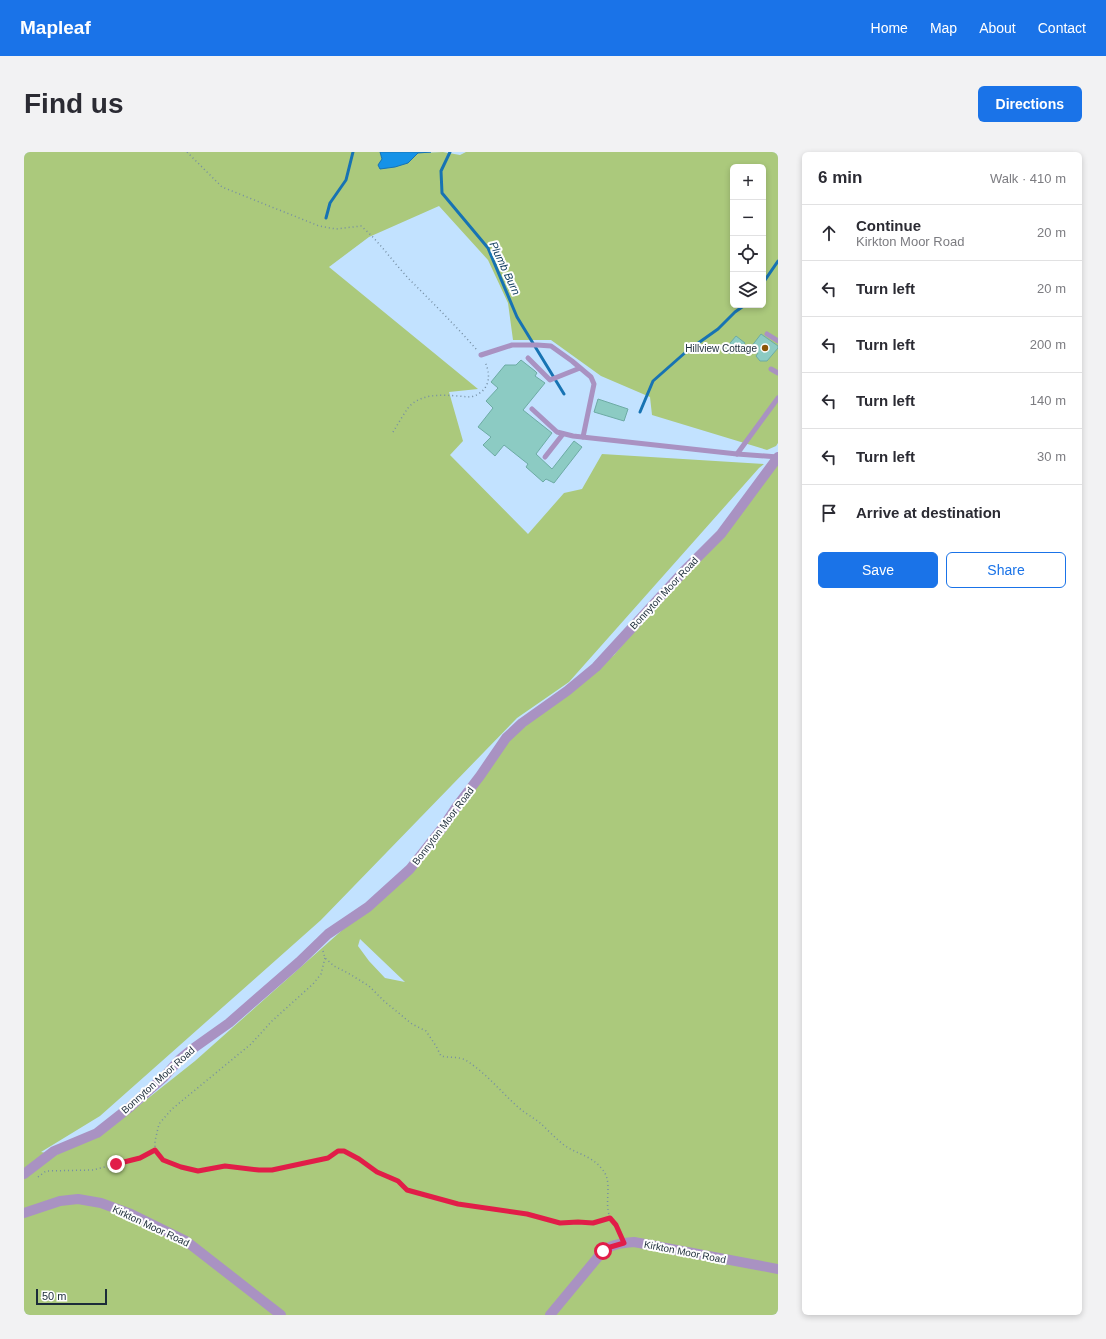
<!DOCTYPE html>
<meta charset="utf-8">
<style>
:root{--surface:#fff;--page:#f2f2f3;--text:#2b2b33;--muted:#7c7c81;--line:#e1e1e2;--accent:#1a73e8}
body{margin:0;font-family:Helvetica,sans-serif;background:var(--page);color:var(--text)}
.controls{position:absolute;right:12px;top:12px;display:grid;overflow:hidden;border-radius:6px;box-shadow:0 2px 6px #0003}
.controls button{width:36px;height:36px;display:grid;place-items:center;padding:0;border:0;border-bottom:1px solid var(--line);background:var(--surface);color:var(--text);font:20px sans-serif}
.scale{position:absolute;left:12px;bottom:10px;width:71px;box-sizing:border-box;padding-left:4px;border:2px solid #1c2c39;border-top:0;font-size:11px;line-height:14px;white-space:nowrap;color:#1c2c39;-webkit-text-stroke:3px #fefefe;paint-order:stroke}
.stop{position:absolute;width:12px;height:12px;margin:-9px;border:3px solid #e11d48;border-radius:50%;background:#fff}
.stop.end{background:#e11d48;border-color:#fff;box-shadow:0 1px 4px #0008}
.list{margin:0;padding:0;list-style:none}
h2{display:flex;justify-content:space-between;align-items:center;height:52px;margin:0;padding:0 16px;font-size:17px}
h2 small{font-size:13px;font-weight:400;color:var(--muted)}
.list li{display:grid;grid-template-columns:26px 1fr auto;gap:12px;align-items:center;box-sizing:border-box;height:56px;padding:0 16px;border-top:1px solid var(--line)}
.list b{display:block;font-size:15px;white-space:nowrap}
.list p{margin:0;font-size:13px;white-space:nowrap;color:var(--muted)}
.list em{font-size:13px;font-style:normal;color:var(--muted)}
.actions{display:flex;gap:8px;padding:12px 16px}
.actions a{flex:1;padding:9px 0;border:1px solid var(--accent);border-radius:6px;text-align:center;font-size:14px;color:var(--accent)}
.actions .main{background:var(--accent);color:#fff}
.icon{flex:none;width:22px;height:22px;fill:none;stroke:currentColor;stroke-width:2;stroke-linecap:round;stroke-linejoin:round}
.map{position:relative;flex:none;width:754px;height:1163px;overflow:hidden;border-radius:6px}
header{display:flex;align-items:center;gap:24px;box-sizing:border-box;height:56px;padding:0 20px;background:var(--accent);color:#fff}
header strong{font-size:19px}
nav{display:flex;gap:22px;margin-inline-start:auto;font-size:14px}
.intro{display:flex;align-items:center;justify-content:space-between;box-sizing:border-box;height:96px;padding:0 24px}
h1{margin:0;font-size:28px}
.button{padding:10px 18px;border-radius:6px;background:var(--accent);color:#fff;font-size:14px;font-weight:700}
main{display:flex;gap:24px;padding:0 24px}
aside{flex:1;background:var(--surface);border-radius:6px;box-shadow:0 2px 6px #0003}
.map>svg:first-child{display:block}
</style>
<header>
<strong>Mapleaf</strong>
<nav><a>Home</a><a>Map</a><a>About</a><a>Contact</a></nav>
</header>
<div class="intro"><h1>Find us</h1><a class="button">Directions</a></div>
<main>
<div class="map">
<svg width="754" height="1163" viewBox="0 0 754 1163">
<rect width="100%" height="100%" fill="#c2e2ff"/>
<path fill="#abc97c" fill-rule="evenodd" d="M 0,0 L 356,0 L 358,7 L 384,11 L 394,1 L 419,0 L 436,3 L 442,0 L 754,0 L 754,291 L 752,294 L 743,298 L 628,263 L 626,245 L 577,224 L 527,188 L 489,188 L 484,151 L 464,108 L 415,54 L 345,85 L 305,115 L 454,237 L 425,240 L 439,289 L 426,303 L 504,382 L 540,341 L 558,337 L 578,302 L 740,312 L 735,316 L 545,530 L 493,566 L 297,768 L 76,964 L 17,1000 L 32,1003 L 84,978 L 171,909 L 324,773 L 364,743 L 484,588 L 590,503 L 754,309 L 754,1163 L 0,1163 ZM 709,15 L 739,15 L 739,153 L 709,153 ZM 336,787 L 381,830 L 361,826 L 345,809 L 334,794 Z"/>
<polygon fill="#1592e7" stroke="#1773b3" points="356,0 407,0 394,1 384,11 371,15 356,17 354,13 358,7"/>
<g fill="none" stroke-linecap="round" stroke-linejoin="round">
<g stroke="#1773b3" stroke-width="3">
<polyline points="426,0 417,19 418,41 464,96 493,165 540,242"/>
<polyline points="302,66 306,51 322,28 329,0"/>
<polyline points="739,131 754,109"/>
<polyline points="616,260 629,229 663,199 694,177 711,160 721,153"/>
</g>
</g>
<g fill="#8ccbc3" stroke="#6daba4">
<polygon points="737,182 754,194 754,196 743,209 736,209 732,204 734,201 727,195"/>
<polygon points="712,184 721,191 716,197 706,202 702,196"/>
<polygon points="497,208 511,219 513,221 511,224 521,231 499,258 528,281 512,302 528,317 550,289 558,295 530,331 522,327 519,330 502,315 504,312 480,293 471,304 459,293 467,285 454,275 469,256 462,249 474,236 467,230 481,213 492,213"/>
<polygon points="574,247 604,257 600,269 570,260"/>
</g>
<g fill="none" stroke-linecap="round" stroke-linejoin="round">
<g stroke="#758ea3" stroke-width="1.5" stroke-dasharray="1 3" stroke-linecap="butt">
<path d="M 163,0 L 198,35 L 295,74 L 312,77 L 337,74 C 355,89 369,110 385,127 C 408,150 431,173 453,198"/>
<path d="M 369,280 C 374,272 379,263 384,256 C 399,238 427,244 447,245 C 465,240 468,225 461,210"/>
<path d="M 299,799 L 301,806 L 310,814 L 324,821 L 345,834 L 360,849 L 388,872 L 402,879 L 412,894 L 417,904 C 425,906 436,904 443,909 C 463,922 477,940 495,956 C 501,961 508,965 515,970 C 523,977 531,986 540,993 C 552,1002 567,1003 578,1017 C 588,1028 582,1044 584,1058 C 585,1067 592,1074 596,1082"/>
<polyline points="301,806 297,822 289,832 248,869 227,892 148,957 135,972 131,989 131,998 139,1008 157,1015 174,1019 201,1014 235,1018 248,1018 304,1006 314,999 319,999 335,1007 353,1020 374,1029 383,1038 434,1052 503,1062 536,1071 554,1070 569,1071 586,1066"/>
<polyline points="14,1025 22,1019 69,1018 116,1006 131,998"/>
</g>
<g stroke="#a992c2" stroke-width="5">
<polyline points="743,182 754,189"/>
<polyline points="457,203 488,193 513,193 527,194 548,209 567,225 570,232 559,285"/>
<polyline points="504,206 526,228 556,216"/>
<polyline points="747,217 754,221"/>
<polyline points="508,257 533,280 549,284 713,302 754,305"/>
<polyline points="713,302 754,246"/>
<polyline points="521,305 539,282"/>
</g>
<g stroke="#a992c2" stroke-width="10">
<polyline points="0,1022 30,999 73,981 106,955 140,925 156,907 167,898 205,871 275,810 304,782 344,755 386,717 419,675 433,654 456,624 482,586 498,571 543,539 572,515 661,418 697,382 754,305"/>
<polyline points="0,1061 36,1049 54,1047 77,1051 107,1062 162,1089 257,1163"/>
<path d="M 526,1163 L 579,1099 C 588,1092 599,1091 610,1090 L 754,1117"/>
</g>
</g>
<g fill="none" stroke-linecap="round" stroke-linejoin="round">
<polyline stroke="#e11d48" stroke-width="5" points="92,1012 116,1006 131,998 139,1008 157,1015 174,1019 201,1014 235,1018 248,1018 304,1006 314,999 320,999 335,1007 353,1020 374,1029 383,1038 434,1052 503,1062 536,1071 554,1070 569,1071 586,1066 592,1073 600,1091 583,1096 579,1099"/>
</g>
<circle fill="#8b5406" stroke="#fefefe" stroke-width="1.5" cx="741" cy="196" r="4"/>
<g text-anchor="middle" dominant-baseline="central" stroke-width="4" stroke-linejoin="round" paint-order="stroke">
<g font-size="10" fill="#1c2c39" stroke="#fefefe" text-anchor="end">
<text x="733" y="196">Hillview Cottage</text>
</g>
<g font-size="10" fill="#1c2c39" stroke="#fefefe">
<text transform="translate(640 441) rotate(-47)">Bonnyton Moor Road</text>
<text transform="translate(419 674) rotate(-53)">Bonnyton Moor Road</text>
<text transform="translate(134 928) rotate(-42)">Bonnyton Moor Road</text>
<text transform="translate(127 1074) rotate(25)">Kirkton Moor Road</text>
<text transform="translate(661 1100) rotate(11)">Kirkton Moor Road</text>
</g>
<g font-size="11" font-style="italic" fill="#143f62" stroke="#fefefe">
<text transform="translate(481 116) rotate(65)">Plumb Burn</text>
</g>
</g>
</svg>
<div class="controls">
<button>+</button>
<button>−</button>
<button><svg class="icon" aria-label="locate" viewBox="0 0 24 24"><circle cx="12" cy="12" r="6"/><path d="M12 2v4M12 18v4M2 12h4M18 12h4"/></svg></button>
<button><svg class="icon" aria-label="layers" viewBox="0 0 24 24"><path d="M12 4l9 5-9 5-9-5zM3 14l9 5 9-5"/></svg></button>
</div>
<div class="scale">50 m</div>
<div class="stop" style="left:579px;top:1099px"></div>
<div class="stop end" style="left:92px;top:1012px"></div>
</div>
<aside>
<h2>6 min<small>Walk · 410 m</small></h2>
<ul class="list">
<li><svg class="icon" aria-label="ahead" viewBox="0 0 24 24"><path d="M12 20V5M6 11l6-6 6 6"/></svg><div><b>Continue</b><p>Kirkton Moor Road</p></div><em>20 m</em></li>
<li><svg class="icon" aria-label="left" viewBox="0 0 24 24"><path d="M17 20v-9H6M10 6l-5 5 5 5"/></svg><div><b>Turn left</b></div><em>20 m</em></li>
<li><svg class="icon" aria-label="left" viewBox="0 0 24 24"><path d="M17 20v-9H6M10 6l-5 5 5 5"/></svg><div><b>Turn left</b></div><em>200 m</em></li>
<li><svg class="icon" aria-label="left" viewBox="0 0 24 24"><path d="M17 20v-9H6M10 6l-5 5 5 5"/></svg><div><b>Turn left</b></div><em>140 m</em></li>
<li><svg class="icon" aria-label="left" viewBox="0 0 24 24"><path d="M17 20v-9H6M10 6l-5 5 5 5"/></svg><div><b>Turn left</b></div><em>30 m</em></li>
<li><svg class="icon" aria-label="arrive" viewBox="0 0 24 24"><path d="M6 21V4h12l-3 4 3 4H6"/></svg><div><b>Arrive at destination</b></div></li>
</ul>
<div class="actions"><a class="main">Save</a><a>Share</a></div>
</aside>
</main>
